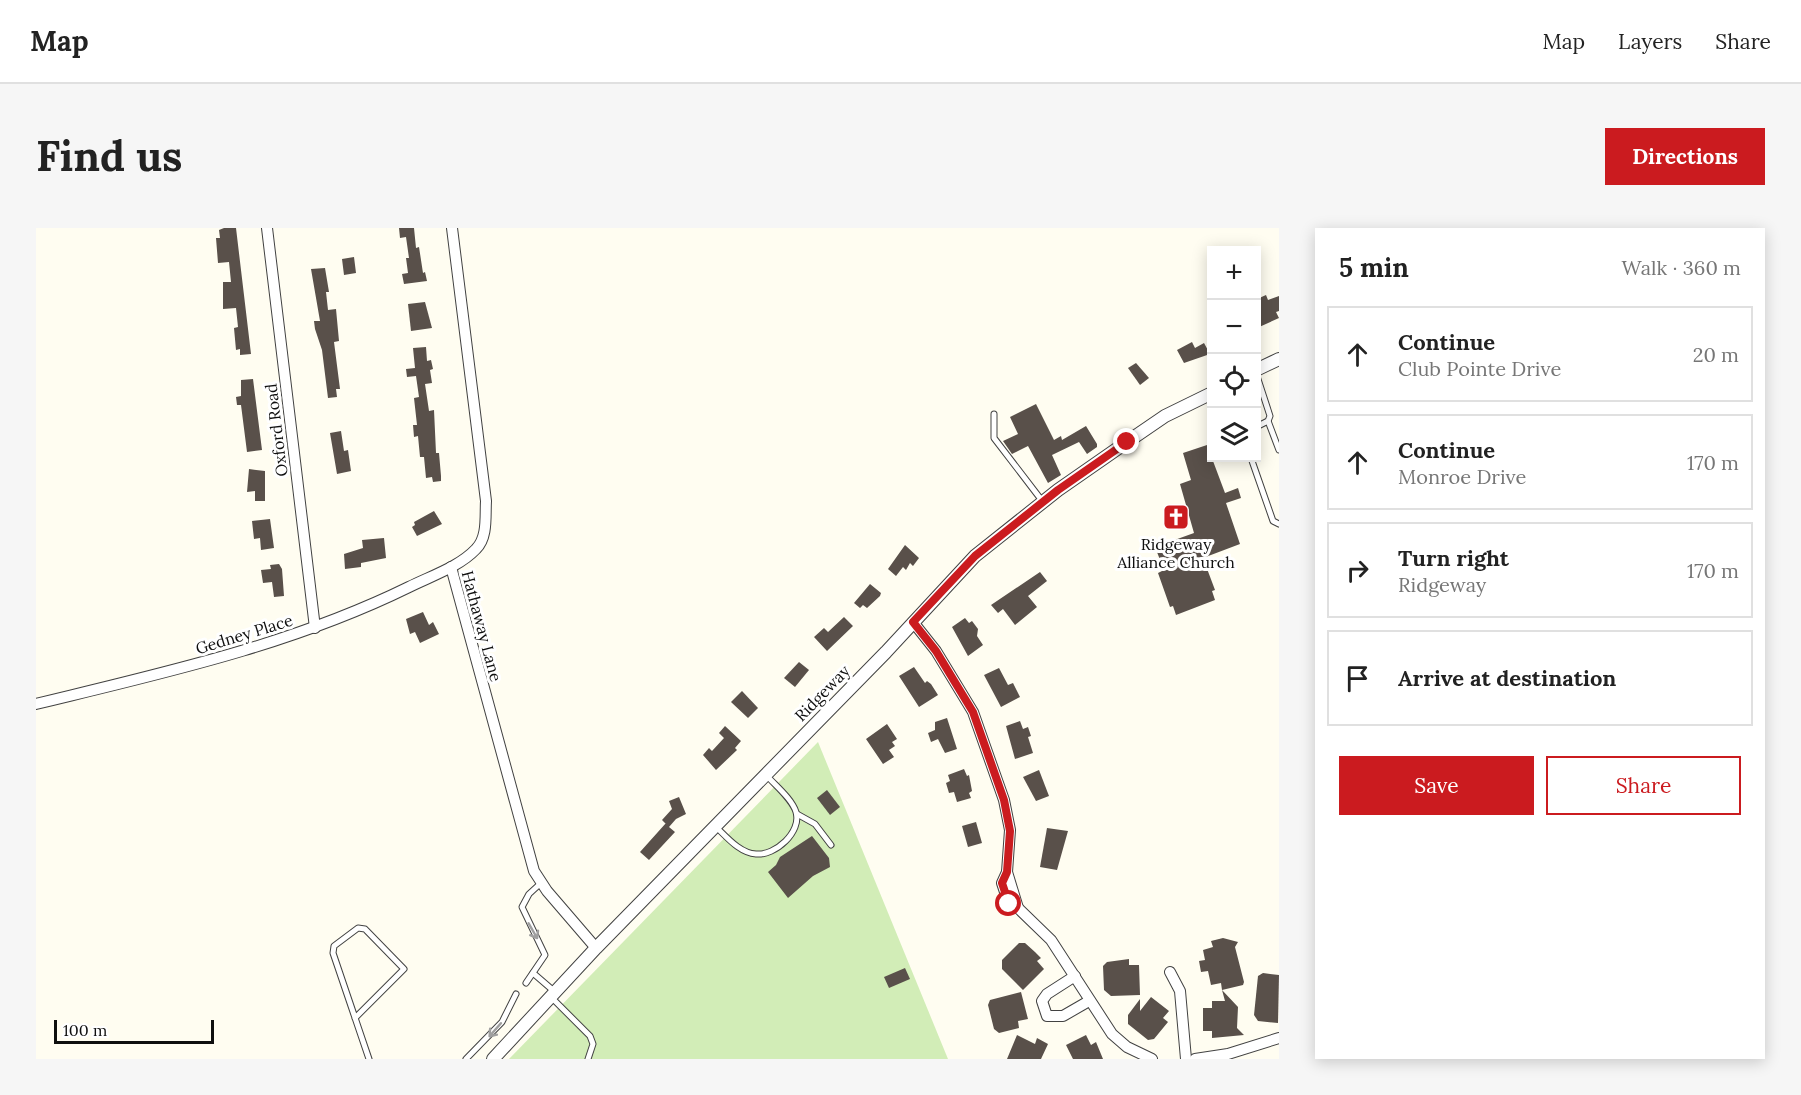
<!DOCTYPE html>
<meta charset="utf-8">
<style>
:root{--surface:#fff;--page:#f6f6f6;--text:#222;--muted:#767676;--line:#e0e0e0;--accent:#cb1b1f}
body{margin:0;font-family:Lora,serif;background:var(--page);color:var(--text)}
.controls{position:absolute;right:18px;top:18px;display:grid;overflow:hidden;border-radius:0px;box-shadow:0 3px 15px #0003}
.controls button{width:54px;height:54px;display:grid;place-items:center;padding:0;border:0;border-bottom:2px solid var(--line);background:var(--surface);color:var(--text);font:30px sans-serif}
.scale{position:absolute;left:18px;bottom:15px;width:160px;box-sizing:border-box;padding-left:6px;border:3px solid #0f0f0f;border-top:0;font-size:16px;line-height:21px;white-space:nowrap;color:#0f0f0f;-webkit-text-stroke:4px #fff;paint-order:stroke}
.stop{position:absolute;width:18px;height:18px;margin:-14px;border:4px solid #cb1b1f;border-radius:50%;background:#fff}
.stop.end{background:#cb1b1f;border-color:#fff;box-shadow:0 2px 6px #0008}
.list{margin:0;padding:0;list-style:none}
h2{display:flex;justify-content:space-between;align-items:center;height:78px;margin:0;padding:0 24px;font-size:26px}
h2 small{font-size:20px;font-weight:400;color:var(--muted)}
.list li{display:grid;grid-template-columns:39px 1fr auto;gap:18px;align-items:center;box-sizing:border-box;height:96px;margin:0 12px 12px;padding:0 12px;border:2px solid var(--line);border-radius:0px}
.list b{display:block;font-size:22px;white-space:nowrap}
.list p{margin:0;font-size:20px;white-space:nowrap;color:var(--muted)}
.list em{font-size:20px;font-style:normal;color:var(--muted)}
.actions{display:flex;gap:12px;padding:18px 24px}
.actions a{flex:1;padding:14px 0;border:2px solid var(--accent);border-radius:0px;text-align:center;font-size:21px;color:var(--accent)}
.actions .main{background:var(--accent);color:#fff}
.icon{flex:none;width:33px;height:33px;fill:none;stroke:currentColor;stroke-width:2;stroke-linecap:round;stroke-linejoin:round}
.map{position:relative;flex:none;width:1243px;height:831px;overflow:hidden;border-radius:0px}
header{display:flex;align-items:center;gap:36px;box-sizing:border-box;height:84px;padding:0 30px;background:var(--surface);border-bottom:2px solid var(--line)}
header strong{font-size:28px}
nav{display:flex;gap:33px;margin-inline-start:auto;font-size:21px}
.intro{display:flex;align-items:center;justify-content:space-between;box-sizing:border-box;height:144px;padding:0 36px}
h1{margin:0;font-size:42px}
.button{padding:15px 27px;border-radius:0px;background:var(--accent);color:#fff;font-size:21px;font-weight:700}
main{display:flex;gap:36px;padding:0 36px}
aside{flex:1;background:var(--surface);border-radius:0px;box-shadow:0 3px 15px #0003}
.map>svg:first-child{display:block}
</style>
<header>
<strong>Map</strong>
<nav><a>Map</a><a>Layers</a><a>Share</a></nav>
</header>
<div class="intro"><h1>Find us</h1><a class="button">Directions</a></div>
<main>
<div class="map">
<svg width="1243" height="831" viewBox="0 0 1243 831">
<rect width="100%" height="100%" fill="#fffdf1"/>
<polygon fill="#d2edb7" points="782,514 912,831 473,831"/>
<g fill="#59504a">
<polygon points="188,0 200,0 215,126 204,127 204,121 200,122 198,100 202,99 200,80 187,81 187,54 195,54 193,34 182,35 180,10 184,10 183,2"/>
<polygon points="363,0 378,0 380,20 383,19 387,45 389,44 391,53 368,56 366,46 372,45 370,30 373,30 370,9 364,10"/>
<polygon points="318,29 320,45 308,47 306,31"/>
<polygon points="289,40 293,64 290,64 292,82 300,81 303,113 298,114 304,161 300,161 301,169 292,170 286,122 279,101 278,93 284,93 275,41"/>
<polygon points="1230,67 1232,72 1243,68 1243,83 1240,84 1243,90 1221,100 1221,71"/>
<polygon points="389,74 396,100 375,103 372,76"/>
<polygon points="1156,114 1159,120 1168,115 1174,126 1148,135 1141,122"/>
<polygon points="390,119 391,133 395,132 397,141 394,142 396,155 389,156 393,183 398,182 400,225 403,225 405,248 405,253 397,254 396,249 390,250 388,229 384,229 382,208 378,209 377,197 381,197 378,170 383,169 380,148 371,149 370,141 379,140 377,120"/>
<polygon points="1100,135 1113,150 1104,157 1092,140"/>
<polygon points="217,151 226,222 211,224 205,177 201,177 200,169 205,168 205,152"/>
<polygon points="1000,176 1018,212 1025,208 1026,212 1050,198 1061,216 1061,219 1051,226 1043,214 1016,227 1025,247 1012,255 992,218 976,226 967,213 982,206 974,189"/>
<polygon points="305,203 308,223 312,222 315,243 301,246 294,205"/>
<polygon points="1171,217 1189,265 1202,260 1205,270 1190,275 1204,316 1167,330 1179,362 1176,363 1179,372 1140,387 1137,378 1134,379 1122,345 1128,342 1119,319 1158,305 1144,256 1155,252 1147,225"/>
<polygon points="213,241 229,243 229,273 219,273 219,263 211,264"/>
<polygon points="398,283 406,296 381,308 376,299 379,297 378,294"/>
<polygon points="234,291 238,320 225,322 224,310 218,311 216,293"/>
<polygon points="348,310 350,330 325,335 325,339 309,341 308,326 327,320 326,312"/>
<polygon points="869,317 883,330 877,338 874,335 870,342 867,339 860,348 852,341"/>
<polygon points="243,336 246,341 248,368 238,369 236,354 227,355 225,342 235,341 234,337"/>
<polygon points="1004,344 1011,353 992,368 1001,379 979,397 967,381 962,385 955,377"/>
<polygon points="834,356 845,365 844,368 831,380 827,377 824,380 818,375"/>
<polygon points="387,384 393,397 397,394 403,406 384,415 379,404 374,406 370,391"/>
<polygon points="808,389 817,398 791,423 778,409 788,400 792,404"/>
<polygon points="929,390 933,395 936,393 942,401 941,408 947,417 932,428 916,399"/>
<polygon points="763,434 773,442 759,459 748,450"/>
<polygon points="878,439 889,455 891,453 895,456 902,467 883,479 863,448"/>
<polygon points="963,440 972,457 977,455 984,469 965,479 948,447"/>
<polygon points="706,463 722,480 712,490 695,474"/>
<polygon points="911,490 921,521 909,525 902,511 895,514 892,505 899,502 899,494"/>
<polygon points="984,493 987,501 992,499 995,508 992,509 997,525 979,531 970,498"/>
<polygon points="851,496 861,511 856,514 859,518 853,522 858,529 847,536 830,511"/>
<polygon points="689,498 705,513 699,520 701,522 680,542 667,527 673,520 676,523 688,510 683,505"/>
<polygon points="928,541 931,548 933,547 936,563 933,565 935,570 921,574 918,564 913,565 910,555 914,553 912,547"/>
<polygon points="1003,542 1013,568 1000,573 987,549"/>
<polygon points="791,562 804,579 794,587 781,570"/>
<polygon points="643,569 650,586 640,591 633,599 639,604 613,632 604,624 630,595 631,597 626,592 636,581 633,573"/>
<polygon points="940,594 946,615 932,619 926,598"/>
<polygon points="1011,600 1032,603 1021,642 1004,639"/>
<polygon points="776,608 793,630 794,639 777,648 752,670 732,644 740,637 744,629"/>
<polygon points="1187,710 1202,714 1199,719 1208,754 1207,757 1186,762 1185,755 1175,757 1172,743 1165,744 1163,733 1169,732 1167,722 1177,719 1175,713"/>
<polygon points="983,715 989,715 999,724 1005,730 1001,733 1008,741 987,762 966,741 966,732"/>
<polygon points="1093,731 1093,737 1103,737 1104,767 1075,768 1068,762 1067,738 1071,734"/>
<polygon points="869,740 874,751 853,760 848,749"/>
<polygon points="1227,745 1243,747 1242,795 1222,793 1218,787 1222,748"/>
<polygon points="1186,762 1202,779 1201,800 1208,807 1176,810 1176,803 1167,803 1167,780 1176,780 1176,773 1189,773"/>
<polygon points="985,764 992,791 982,793 983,800 963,805 958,801 952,777 954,772"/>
<polygon points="1115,769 1133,783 1127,790 1132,794 1118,811 1112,812 1092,796 1092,787 1104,771 1104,783"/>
<polygon points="981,807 999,816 1001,810 1012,816 1005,831 971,831"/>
<polygon points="1050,807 1055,817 1060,814 1067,831 1037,831 1030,817"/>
</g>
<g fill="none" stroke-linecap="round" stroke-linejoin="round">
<defs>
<g id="service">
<polyline points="1220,145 1234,188 1232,193 1220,199"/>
<polyline points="958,186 958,210 1007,274"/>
<polyline points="1232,193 1243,222"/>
<polyline points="1215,230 1237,293 1243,296"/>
<polyline points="761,586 779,596 795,617"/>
<path d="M 678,597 C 690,608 703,625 720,626 C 739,628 766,604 760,584 C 756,571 740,558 731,548"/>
<polyline points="497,745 519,764"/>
<polyline points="490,755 509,727 486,679 493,666 505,655"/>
<polyline points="516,770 554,808 557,816 552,831"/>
<path d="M 319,790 L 368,741 L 329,701 L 322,700 L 298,718 L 297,725 C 309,760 321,796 333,831"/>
<polyline points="430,831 466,794 480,766"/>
</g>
<g id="minor">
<polyline points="231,0 279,400"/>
<polyline points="415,339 498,643 511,663 560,720"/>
<polyline points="877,394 900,423 937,484 968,572 974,602 971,644 966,655 973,676 982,680 1015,712 1076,806 1091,819 1116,831"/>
<path d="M 0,476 C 127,445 255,417 373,359 C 395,348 423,339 440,321 C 452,309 449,288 450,273 L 416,0"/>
<polyline points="971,644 982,680"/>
<polyline points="1134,744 1144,763 1150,831"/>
<polyline points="1039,748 1011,766 1006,773 1011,788 1027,788 1053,773"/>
<polyline points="1159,831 1192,826 1243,810"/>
</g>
<g id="tertiary">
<polyline points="1220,142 1243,131"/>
<polyline points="457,831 560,720 850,424 939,328 1022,262 1091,214 1129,188 1176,165"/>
</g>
</defs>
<use href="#service" stroke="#424242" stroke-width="7"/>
<use href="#minor" stroke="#424242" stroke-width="12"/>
<use href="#tertiary" stroke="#424242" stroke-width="14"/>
<use href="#service" stroke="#fff" stroke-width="5"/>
<use href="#minor" stroke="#fff" stroke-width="10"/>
<use href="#tertiary" stroke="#fff" stroke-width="12"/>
</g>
<defs><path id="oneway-shaft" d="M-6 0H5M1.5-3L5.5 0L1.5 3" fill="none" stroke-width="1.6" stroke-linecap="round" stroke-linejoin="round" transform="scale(1.5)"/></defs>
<g stroke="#9f9f9f">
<use href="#oneway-shaft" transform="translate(497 703) rotate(60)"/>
<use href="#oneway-shaft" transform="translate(459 802) rotate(131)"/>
</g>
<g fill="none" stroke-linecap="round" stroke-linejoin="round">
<polyline stroke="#cb1b1f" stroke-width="8" points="973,676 966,655 971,644 974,603 968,572 937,484 900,423 877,394 939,328 1022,262 1091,214"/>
</g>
<defs>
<symbol id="church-square" viewBox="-11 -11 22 22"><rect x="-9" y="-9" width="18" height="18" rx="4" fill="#cb1b1f" stroke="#fff"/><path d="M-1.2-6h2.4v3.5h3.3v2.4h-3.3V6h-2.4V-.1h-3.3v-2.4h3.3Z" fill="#fff"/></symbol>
</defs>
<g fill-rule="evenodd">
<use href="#church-square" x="1125" y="274" width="30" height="30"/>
</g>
<g text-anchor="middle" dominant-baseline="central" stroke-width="6" stroke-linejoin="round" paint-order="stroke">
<g font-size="16" fill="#0f0f0f" stroke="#fff">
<text transform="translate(240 202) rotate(-97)">Oxford Road</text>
<text transform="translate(446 398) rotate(75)">Hathaway Lane</text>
<text transform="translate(208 406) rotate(-17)">Gedney Place</text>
<text transform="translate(786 465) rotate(-46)">Ridgeway</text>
</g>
<g font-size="16" fill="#0f0f0f" stroke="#fff">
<text x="1140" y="316">Ridgeway<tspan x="1140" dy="18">Alliance Church</tspan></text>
</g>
</g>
</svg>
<div class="controls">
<button>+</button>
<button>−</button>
<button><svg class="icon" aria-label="locate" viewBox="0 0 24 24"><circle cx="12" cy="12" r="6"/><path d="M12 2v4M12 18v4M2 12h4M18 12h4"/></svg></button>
<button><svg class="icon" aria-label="layers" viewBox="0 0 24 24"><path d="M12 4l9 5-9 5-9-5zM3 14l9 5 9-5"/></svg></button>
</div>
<div class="scale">100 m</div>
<div class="stop" style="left:973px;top:676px"></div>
<div class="stop end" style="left:1091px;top:214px"></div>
</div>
<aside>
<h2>5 min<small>Walk · 360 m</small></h2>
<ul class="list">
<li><svg class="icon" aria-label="ahead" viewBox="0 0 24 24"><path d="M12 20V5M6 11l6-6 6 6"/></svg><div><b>Continue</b><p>Club Pointe Drive</p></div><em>20 m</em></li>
<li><svg class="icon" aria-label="ahead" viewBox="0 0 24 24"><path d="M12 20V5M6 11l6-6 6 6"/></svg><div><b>Continue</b><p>Monroe Drive</p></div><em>170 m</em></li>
<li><svg class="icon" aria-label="right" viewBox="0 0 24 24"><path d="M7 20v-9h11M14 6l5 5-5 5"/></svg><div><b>Turn right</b><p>Ridgeway</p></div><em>170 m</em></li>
<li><svg class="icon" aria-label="arrive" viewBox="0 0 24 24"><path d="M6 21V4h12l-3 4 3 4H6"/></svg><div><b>Arrive at destination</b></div></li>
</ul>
<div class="actions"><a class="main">Save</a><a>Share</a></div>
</aside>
</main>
